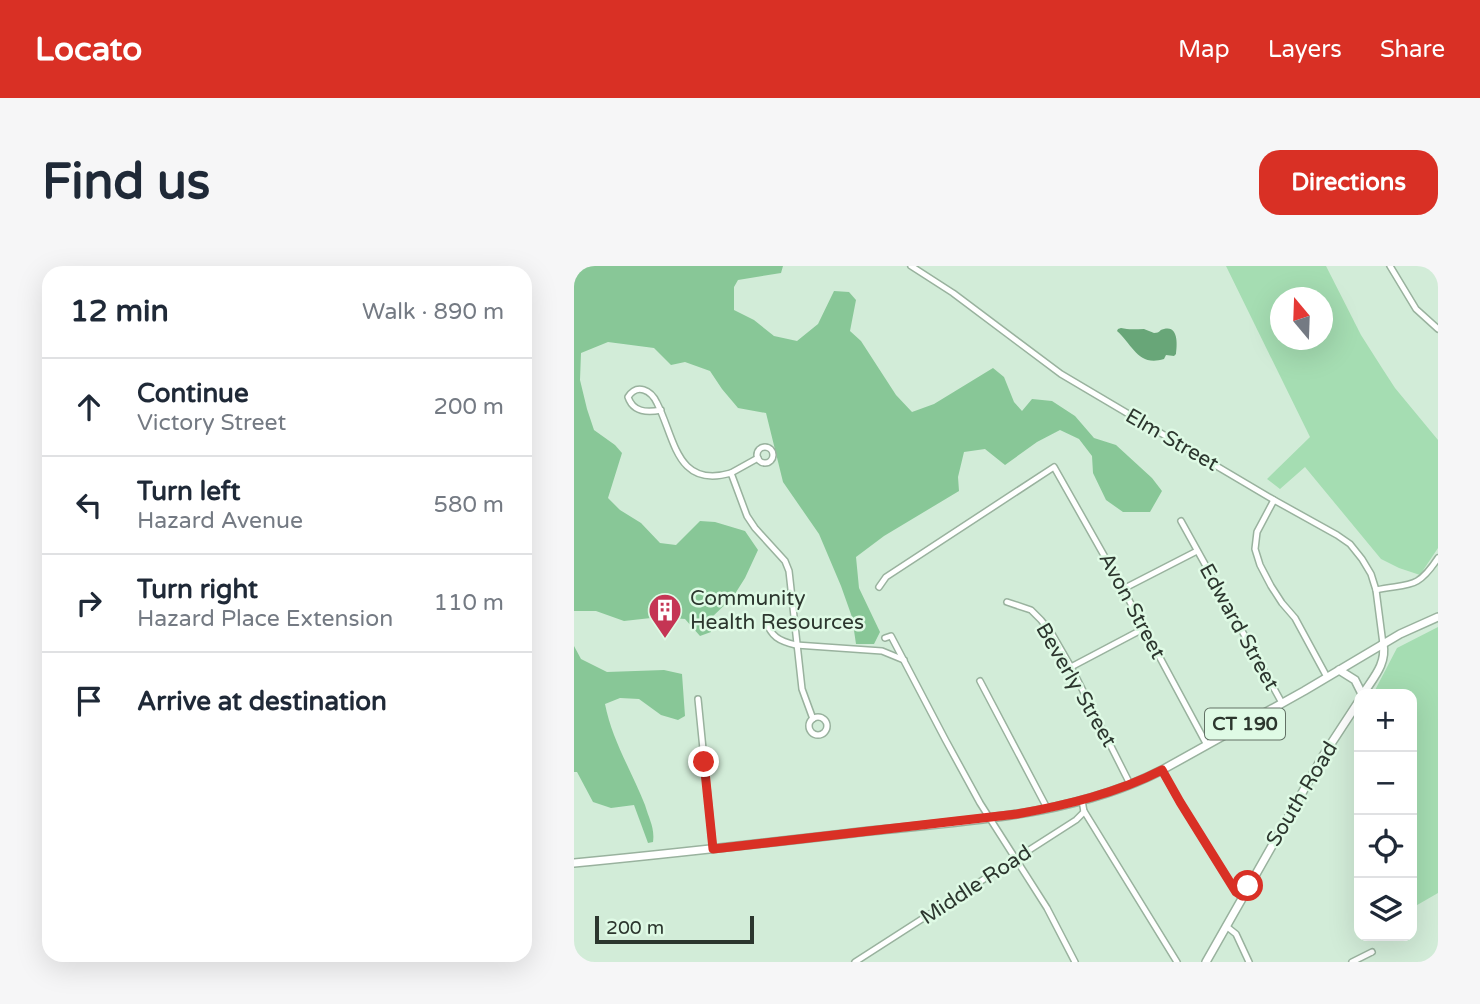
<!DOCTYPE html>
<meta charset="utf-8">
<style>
:root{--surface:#fff;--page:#f6f6f7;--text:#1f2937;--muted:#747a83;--line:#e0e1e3;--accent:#d93025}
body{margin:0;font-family:"Varela Round",sans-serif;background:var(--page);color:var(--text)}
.controls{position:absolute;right:21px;bottom:21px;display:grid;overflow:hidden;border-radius:14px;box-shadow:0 7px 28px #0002}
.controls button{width:63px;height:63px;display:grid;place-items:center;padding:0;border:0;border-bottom:2px solid var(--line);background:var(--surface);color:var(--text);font:35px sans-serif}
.compass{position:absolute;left:696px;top:21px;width:63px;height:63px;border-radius:50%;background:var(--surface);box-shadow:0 7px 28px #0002;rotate:341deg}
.scale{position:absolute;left:21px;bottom:18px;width:159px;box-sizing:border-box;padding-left:7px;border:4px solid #2c362e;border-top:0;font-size:19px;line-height:24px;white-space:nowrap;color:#2c362e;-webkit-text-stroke:5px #dffae5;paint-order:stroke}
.stop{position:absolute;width:21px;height:21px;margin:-16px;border:5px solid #d93025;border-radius:50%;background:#fff}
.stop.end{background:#d93025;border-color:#fff;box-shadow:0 2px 7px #0008}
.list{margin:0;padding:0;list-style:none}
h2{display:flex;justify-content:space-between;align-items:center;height:91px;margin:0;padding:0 28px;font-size:30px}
h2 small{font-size:23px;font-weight:400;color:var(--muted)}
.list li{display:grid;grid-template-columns:46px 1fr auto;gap:21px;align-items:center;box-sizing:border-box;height:98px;padding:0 28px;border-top:2px solid var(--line)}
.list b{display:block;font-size:26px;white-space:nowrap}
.list p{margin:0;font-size:23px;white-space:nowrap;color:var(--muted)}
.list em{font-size:23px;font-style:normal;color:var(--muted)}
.icon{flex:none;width:38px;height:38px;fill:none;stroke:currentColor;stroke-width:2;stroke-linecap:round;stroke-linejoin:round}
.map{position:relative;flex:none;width:864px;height:696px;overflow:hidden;border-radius:21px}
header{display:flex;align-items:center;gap:42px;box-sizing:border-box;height:98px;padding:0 35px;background:var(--accent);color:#fff}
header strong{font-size:33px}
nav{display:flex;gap:38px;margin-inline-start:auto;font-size:24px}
.intro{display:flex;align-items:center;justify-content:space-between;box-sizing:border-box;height:168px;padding:0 42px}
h1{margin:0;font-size:49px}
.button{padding:18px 32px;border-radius:21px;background:var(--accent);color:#fff;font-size:24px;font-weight:700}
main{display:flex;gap:42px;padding:0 42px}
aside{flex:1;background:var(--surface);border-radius:21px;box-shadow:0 7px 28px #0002}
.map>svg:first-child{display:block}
</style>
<header>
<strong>Locato</strong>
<nav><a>Map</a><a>Layers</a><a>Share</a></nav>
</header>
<div class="intro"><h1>Find us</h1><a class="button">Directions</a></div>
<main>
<aside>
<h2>12 min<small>Walk · 890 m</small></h2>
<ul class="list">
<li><svg class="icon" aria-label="ahead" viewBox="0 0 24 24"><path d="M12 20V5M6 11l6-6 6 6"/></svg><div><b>Continue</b><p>Victory Street</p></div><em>200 m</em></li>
<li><svg class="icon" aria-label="left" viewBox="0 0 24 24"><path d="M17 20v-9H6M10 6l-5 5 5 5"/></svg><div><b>Turn left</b><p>Hazard Avenue</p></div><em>580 m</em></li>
<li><svg class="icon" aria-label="right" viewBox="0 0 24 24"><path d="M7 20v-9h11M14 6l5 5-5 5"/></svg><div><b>Turn right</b><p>Hazard Place Extension</p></div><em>110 m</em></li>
<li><svg class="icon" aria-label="arrive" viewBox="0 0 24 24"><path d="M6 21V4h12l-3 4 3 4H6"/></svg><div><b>Arrive at destination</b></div></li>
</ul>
</aside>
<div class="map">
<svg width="864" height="696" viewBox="0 0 864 696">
<rect width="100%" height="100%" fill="#d2ecd8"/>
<g fill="#a5ddb2" fill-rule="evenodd">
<path d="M 652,0 L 752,0 L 787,69 L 808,102 L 821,122 L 864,174 L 864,282 L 846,309 L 825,302 L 807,293 L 731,201 L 706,223 L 693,213 L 736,171 ZM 706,32 L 748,32 L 748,74 L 706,74 Z"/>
<polygon points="864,361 864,627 838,642 838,428 799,428 823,382"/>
</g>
<g fill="#88c797">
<polygon points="0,0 209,0 207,7 164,14 160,21 160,44 180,54 200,70 223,75 244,58 260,25 275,26 282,34 276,65 287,75 322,129 338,146 360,138 419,102 430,111 440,136 448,145 458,133 478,135 501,150 520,172 542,179 578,212 588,225 576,246 549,246 532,234 519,207 518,190 505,173 486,164 463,176 431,199 411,183 390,186 384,211 385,225 310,270 282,291 285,322 306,366 300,378 282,378 278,351 267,320 245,268 209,216 192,147 164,142 148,123 136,105 111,96 97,99 80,82 34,76 7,87 6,114 13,143 20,164 41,179 48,187 34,232 46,244 67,257 86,277 102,279 126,255 141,256 171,265 184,284 171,312 159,331 137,352 137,366 126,370 111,353 86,351 50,355 22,345 0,345"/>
<path d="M 0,380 L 7,393 L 33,406 L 90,404 L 108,408 L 111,450 L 104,454 L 87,449 L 65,433 L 46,432 L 31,438 C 38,474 58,506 71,539 C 75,553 81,562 79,576 L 74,577 L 60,539 L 37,542 L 19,536 L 3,506 L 0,506 Z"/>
</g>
<path fill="#68a678" d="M 547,62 C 555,64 562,63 570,63 C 573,64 577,66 580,67 C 587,67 584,64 590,63 C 605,59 603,80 602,88 L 600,90 L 592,89 L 590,93 C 564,101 559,79 543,65 L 544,63 Z"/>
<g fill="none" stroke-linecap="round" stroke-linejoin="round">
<defs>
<g id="minor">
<polyline points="337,0 379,27 487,108 700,234 763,269 776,278 788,293 797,308 802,324 809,378"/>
<polyline points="816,0 842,43 864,63"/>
<path d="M 87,144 C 72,147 59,146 54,131 C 63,117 77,124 83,137 C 101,172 102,223 157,207 L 173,250 L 181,262 L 211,295 L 215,305 L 228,423 L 239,453"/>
<circle cx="191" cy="189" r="8"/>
<polyline points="157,207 184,192"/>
<polyline points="700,234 683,266 681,283 686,299 697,320 708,337 721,352 753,411"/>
<polyline points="607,255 708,437"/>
<polyline points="305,321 312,311 480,201 549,323 633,479"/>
<polyline points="549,323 623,285"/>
<path d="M 802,324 C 836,317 843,324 864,292"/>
<polyline points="433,336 457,344 467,354 478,368 497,401 556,518"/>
<path d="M 191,353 C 197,371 205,375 222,379 L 308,385 L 330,394"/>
<polyline points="311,372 317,370 371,473 406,537 473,642 501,696"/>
<polyline points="497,401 569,363"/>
<polyline points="406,415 473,542"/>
<polyline points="124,433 139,583"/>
<circle cx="244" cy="460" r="9"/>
<polyline points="588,504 606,536 662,626 668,630"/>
<polyline points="510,545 603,696"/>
<polyline points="652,660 662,668 675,696"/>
<polyline points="281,696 502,554 510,546 508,534"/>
<polyline points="778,696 798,686"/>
</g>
<g id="major">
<polyline points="765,404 781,414 788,428"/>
<path d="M 789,428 C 799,412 813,398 809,378"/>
<path d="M 0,597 C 96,588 191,577 287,566 C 386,555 498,551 588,504 L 730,425 L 826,368 L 864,351"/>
<polyline points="632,696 749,490 785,435"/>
</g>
</defs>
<use href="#minor" stroke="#99b29e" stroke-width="8"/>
<use href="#major" stroke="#99b29e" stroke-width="10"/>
<use href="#minor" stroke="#fff" stroke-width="5"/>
<use href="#major" stroke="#fff" stroke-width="7"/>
</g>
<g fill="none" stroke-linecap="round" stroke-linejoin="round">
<path stroke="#d93025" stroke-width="9" d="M 130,496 L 139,583 L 443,548 C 493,539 543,527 588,504 L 606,536 L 662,626 L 668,630 L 674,620"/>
</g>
<defs>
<symbol id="building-pin" viewBox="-11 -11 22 30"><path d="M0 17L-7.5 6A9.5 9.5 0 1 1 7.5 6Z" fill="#c53554" stroke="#dffae5"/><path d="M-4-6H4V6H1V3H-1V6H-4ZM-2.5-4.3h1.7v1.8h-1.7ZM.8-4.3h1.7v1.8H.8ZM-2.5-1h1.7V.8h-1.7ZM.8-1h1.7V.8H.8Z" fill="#fff"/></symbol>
</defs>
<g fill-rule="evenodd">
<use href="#building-pin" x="72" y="325" width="38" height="52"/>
</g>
<g text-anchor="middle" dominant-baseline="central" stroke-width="5" stroke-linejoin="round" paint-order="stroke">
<rect fill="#dffae5" stroke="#627165" stroke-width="2" x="631" y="442.5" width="80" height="31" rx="5"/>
<g font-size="19" font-weight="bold" fill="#2c362e">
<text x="671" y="458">CT 190</text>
</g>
<g font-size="21" fill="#2c362e" stroke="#dffae5">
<text transform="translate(598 174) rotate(30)">Elm Street</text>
<text transform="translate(558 340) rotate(62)">Avon Street</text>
<text transform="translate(665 361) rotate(61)">Edward Street</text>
<text transform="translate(502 419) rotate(60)">Beverly Street</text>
<text transform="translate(728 528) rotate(-59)">South Road</text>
<text transform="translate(402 619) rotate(-33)">Middle Road</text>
</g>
<g font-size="21" fill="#2c362e" stroke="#dffae5" text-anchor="start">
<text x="116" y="332">Community<tspan x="116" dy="24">Health Resources</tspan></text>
</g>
</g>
</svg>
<div class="controls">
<button>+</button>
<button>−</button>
<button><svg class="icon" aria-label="locate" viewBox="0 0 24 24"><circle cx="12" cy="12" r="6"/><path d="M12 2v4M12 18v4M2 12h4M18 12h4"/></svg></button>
<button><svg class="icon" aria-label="layers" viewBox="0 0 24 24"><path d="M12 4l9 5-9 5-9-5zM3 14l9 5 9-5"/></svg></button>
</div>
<svg class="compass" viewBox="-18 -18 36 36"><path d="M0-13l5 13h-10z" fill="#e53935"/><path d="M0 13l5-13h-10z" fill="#747a83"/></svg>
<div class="scale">200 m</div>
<div class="stop" style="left:674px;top:620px"></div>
<div class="stop end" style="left:130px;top:496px"></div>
</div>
</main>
